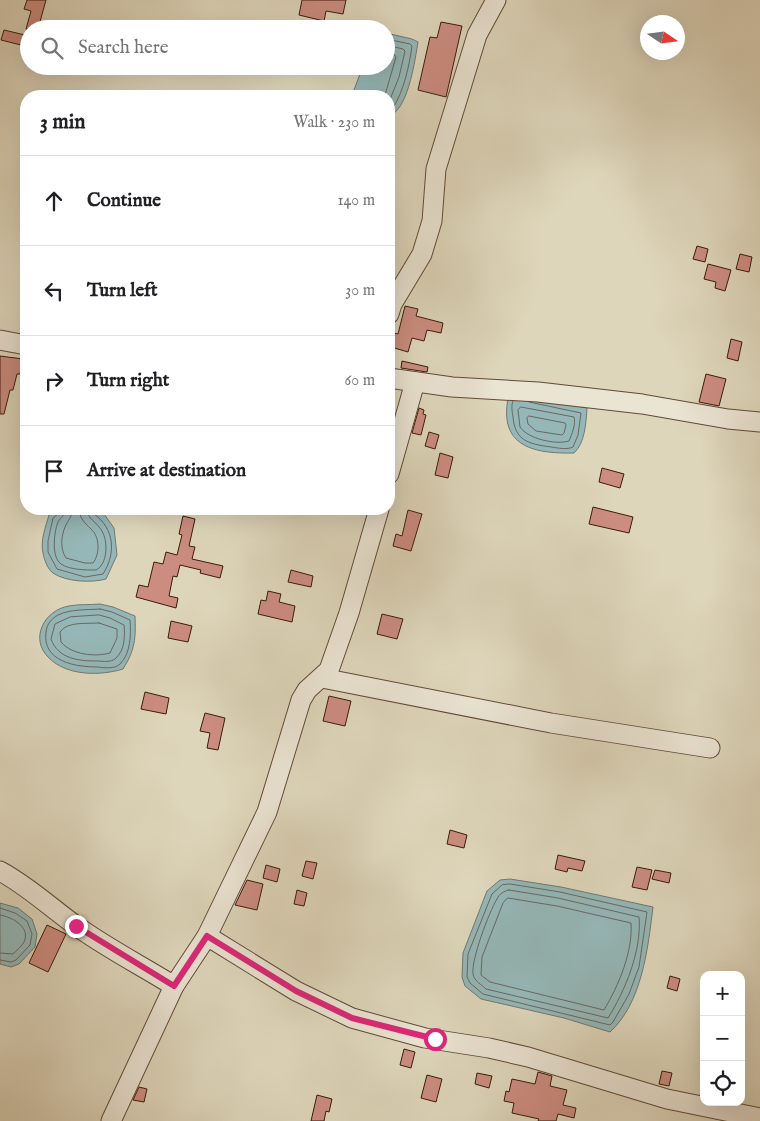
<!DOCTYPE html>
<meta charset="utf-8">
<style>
:root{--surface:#fff;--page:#f2f2f2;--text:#202124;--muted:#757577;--line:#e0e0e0}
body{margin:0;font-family:"IM FELL English",serif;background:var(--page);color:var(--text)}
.controls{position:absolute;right:15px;bottom:15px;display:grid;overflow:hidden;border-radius:10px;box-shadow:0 5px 20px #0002}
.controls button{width:45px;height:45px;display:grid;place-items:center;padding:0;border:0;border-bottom:1px solid var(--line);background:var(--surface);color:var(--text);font:25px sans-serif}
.compass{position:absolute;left:640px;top:15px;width:45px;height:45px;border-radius:50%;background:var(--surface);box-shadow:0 5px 20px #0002;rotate:103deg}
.stop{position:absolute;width:15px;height:15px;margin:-11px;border:4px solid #db2777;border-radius:50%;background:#fff}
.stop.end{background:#db2777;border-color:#fff;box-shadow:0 1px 5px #0008}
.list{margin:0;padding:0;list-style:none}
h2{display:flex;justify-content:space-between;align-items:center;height:65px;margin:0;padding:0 20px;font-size:21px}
h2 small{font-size:16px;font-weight:400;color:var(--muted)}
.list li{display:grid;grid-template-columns:32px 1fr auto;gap:15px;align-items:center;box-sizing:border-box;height:90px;padding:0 20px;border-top:1px solid var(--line)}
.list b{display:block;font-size:19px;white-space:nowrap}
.list em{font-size:16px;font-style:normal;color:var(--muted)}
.icon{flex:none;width:28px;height:28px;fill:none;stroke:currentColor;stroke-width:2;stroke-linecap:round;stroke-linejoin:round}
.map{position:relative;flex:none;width:760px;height:1121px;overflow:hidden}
.search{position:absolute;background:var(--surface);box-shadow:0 5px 20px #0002;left:20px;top:20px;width:375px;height:55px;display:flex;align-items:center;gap:12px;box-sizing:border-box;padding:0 18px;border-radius:28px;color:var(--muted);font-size:19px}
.panel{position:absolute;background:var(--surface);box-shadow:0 5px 20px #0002;left:20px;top:90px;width:375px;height:425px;border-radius:20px}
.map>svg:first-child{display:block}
</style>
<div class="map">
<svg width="760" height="1121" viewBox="0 0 760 1121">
<rect width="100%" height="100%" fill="#ded6bb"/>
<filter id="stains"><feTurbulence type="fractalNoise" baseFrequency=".004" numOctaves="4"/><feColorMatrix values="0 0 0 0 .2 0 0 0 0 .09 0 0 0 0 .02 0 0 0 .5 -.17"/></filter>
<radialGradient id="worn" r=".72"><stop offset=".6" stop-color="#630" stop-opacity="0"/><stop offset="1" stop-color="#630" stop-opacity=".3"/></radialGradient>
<g fill="#95b7b7" stroke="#717873">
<path d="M 386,33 L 412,39 L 418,42 C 415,60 409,103 393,114 L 389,113 L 389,96 L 354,96 L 354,90 L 363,66 L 386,66 Z"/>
<path d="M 509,394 L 587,408 C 586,423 585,443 574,453 C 531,454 497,445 509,394 Z"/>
<path d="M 61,509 L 94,509 L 104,514 L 114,528 L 117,555 L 106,579 C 92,583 66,582 53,573 C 48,570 44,559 43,553 C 40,540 46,526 49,515 L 55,510 Z"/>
<path d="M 100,604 L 113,607 L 135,616 C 136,638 135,650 123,669 C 100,676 67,676 49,658 C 29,639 44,610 69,606 C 79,604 90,605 100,604 Z"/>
<path d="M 510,879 L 561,887 L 653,907 C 648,948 642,1003 610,1032 L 564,1018 L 481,999 L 465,986 L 462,977 L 463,953 L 487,891 L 500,880 Z"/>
<polygon points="0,903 18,908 32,919 37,934 35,947 19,964 11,967 0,964"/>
</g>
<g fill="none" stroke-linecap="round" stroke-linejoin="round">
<g stroke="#686862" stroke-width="1">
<path d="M 386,39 L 410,44 L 412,46 C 409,67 404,90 393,108 L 389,109"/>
<polyline points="386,45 403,49 405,51 399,77 389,102"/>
<polyline points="383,96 385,95 396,57 394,54 386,53"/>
<path d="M 513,401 C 511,406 512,411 513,417 C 515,441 529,444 551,447 C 558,448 567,450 573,447 L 578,435 L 581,413 L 529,402"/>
<path d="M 521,407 L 574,417 C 576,424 572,434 569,441 C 556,445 528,439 520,427 L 518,410 Z"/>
<polygon points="529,416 565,423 566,425 564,433 562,435 536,431 528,424 527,418"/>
<path d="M 59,509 L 58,514 L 53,518 L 48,541 L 48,552 L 57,569 L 85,577 L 103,574 C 116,554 115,529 94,514 L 93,509"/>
<path d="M 65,509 C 65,516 61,517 58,522 C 54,532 51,557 61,564 C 70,570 85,570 96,570 C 108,564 108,541 102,531 C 97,522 87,519 87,509"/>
<path d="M 73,509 C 72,517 68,520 65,527 C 61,537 60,549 66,558 L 85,563 L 93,563 C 100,554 100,537 91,529 C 84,522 80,519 79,509"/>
<path d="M 100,609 L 112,612 L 130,620 C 131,634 131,653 120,664 C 115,669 105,668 98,667 C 76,667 42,662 46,632 C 47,624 51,619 58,615 C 71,609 86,610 100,609 Z"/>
<path d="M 99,615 L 110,618 L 124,625 C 125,635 125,650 116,658 C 111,663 103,661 97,661 C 79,661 58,659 51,639 L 55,624 L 70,617 Z"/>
<path d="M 99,623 L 117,629 L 117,638 L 110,653 C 95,657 72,655 61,642 L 60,632 C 67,621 87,624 99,623 Z"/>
<polygon points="510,884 560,892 647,912 639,967 629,994 613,1022 610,1025 483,994 470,983 467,977 468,954 492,894 502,885"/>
<path d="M 509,890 L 558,898 L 639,917 C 642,950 625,991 608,1018 L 486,989 C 482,985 474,981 473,974 C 471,960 489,912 497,899 C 499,894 504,891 509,890 Z"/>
<path d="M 508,898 L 557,906 L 631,923 C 633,951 619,985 604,1010 L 490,982 L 481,975 L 482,957 L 503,903 Z"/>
<polyline points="0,908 15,913 27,921 32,934 30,945 16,960 11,962 0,960"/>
<path d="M 0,915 C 12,917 31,927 24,942 C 22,946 16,951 13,954 L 0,953"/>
</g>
</g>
<g fill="#cc8d80" stroke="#3a1a0c">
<polygon points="27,0 46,0 38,29 26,29 31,11 24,9"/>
<polygon points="302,0 346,0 343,14 326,11 324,21 299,15"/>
<polygon points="441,22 462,26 446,97 418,90 430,37 437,38"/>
<polygon points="4,30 29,36 29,47 1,40"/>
<polygon points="697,246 708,249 705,262 693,259"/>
<polygon points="740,254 752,257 749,272 736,269"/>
<polygon points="708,264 731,270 725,291 715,288 716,282 704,279"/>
<polygon points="405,306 418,309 416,316 443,323 441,333 427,330 424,341 412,338 408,352 391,347 394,333 398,334"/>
<polygon points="731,339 742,342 738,361 727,358"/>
<polygon points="0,356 23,359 20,374 17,374 13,390 10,390 4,414 0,414"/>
<polygon points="402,361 428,367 427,372 401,368"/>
<polygon points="706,374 726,379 719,406 699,402"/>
<polygon points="419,408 424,410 423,414 426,415 421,435 412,433"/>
<polygon points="429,432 439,435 435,449 425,446"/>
<polygon points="440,453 453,457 448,478 435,475"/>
<polygon points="602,468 624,474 620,488 599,482"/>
<polygon points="593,507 633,517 629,533 589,524"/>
<polygon points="408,510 422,514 411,551 393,546 396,534 402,536"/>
<polygon points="183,516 195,519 189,546 195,547 192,559 223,566 220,578 200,573 201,570 180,565 177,577 173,576 169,596 178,598 176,608 136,597 139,585 148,587 154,562 163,564 166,552 177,555 182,535 179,534"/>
<polygon points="291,570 313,576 311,587 288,582"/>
<polygon points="268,591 281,594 279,602 295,606 292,622 258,614 261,600 266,601"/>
<polygon points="382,614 403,619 397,639 377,634"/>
<polygon points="171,621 192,626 188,642 168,638"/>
<polygon points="145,692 169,698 166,714 141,709"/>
<polygon points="329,696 351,701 345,726 323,721"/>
<polygon points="205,713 225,718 218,750 207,748 210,733 200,731"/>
<polygon points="450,830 467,835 464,848 447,844"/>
<polygon points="558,855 585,861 582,871 568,868 567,872 555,869"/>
<polygon points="306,861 317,863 313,879 302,876"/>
<polygon points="266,865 280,869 277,882 263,878"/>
<polygon points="637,867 652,870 647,890 632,887"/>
<polygon points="655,870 671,873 669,883 652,879"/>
<polygon points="247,880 263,884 257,910 235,905"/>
<polygon points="297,890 307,893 304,906 294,904"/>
<polygon points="47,925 66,934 48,972 29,963"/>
<polygon points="670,976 680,979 677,991 667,988"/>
<polygon points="404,1049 415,1052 411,1068 400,1065"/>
<polygon points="662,1071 672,1073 669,1086 659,1084"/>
<polygon points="538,1072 552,1076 550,1086 567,1090 563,1105 576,1108 574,1118 558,1114 556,1121 538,1121 539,1119 512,1113 514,1103 504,1101 506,1091 509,1092 512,1079 535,1084"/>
<polygon points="477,1073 492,1076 489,1088 475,1084"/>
<polygon points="427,1075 442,1079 436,1102 421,1098"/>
<polygon points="139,1087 147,1089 144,1102 133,1100"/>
<polygon points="317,1095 332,1099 329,1112 326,1111 324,1121 311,1121"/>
</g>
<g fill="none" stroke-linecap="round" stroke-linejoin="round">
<defs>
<g id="minor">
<polyline points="389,314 392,304 422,254 432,221 436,169 477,35 496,0"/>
<polyline points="0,340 26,345"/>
<polyline points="389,378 452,387 538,392 642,404 728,419 760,422"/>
<polyline points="389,474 415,382"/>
<polyline points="322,678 551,723 710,748"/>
<path d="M 0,871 C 28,886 50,907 75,925 C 105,947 142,966 174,986"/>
<polyline points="207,936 296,991 352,1018 425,1038 489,1048 528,1057 667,1099 760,1118"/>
<polyline points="111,1121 174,986 207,936 267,812 301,700 307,690 329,670 349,613 379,509"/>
</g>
</defs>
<use href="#minor" stroke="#634938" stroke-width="21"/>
<use href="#minor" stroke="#eae4d3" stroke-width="19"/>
</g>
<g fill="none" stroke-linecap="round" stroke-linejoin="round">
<polyline stroke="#db2777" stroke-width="6" points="76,926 174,986 207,936 296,991 352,1018 435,1039"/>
</g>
<rect width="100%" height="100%" filter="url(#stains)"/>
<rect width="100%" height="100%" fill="url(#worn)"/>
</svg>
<div class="controls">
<button>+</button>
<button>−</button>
<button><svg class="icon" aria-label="locate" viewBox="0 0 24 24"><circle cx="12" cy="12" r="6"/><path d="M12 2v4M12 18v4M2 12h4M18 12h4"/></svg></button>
</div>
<svg class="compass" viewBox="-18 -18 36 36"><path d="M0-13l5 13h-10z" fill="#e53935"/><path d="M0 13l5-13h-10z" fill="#757577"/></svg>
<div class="stop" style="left:435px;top:1039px"></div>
<div class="stop end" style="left:76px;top:926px"></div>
<div class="search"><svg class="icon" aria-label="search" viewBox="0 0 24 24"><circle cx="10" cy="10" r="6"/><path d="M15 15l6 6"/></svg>Search here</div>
<section class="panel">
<h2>3 min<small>Walk · 230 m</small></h2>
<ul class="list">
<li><svg class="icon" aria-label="ahead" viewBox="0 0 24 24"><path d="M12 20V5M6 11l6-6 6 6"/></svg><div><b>Continue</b></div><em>140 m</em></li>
<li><svg class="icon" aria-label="left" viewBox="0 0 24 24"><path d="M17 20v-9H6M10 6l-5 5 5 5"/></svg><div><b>Turn left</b></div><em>30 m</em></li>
<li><svg class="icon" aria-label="right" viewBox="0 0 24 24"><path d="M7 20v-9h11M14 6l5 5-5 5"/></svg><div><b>Turn right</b></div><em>60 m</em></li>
<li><svg class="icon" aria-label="arrive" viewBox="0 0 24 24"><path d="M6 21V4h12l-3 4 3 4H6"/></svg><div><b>Arrive at destination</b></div></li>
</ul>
</section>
</div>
